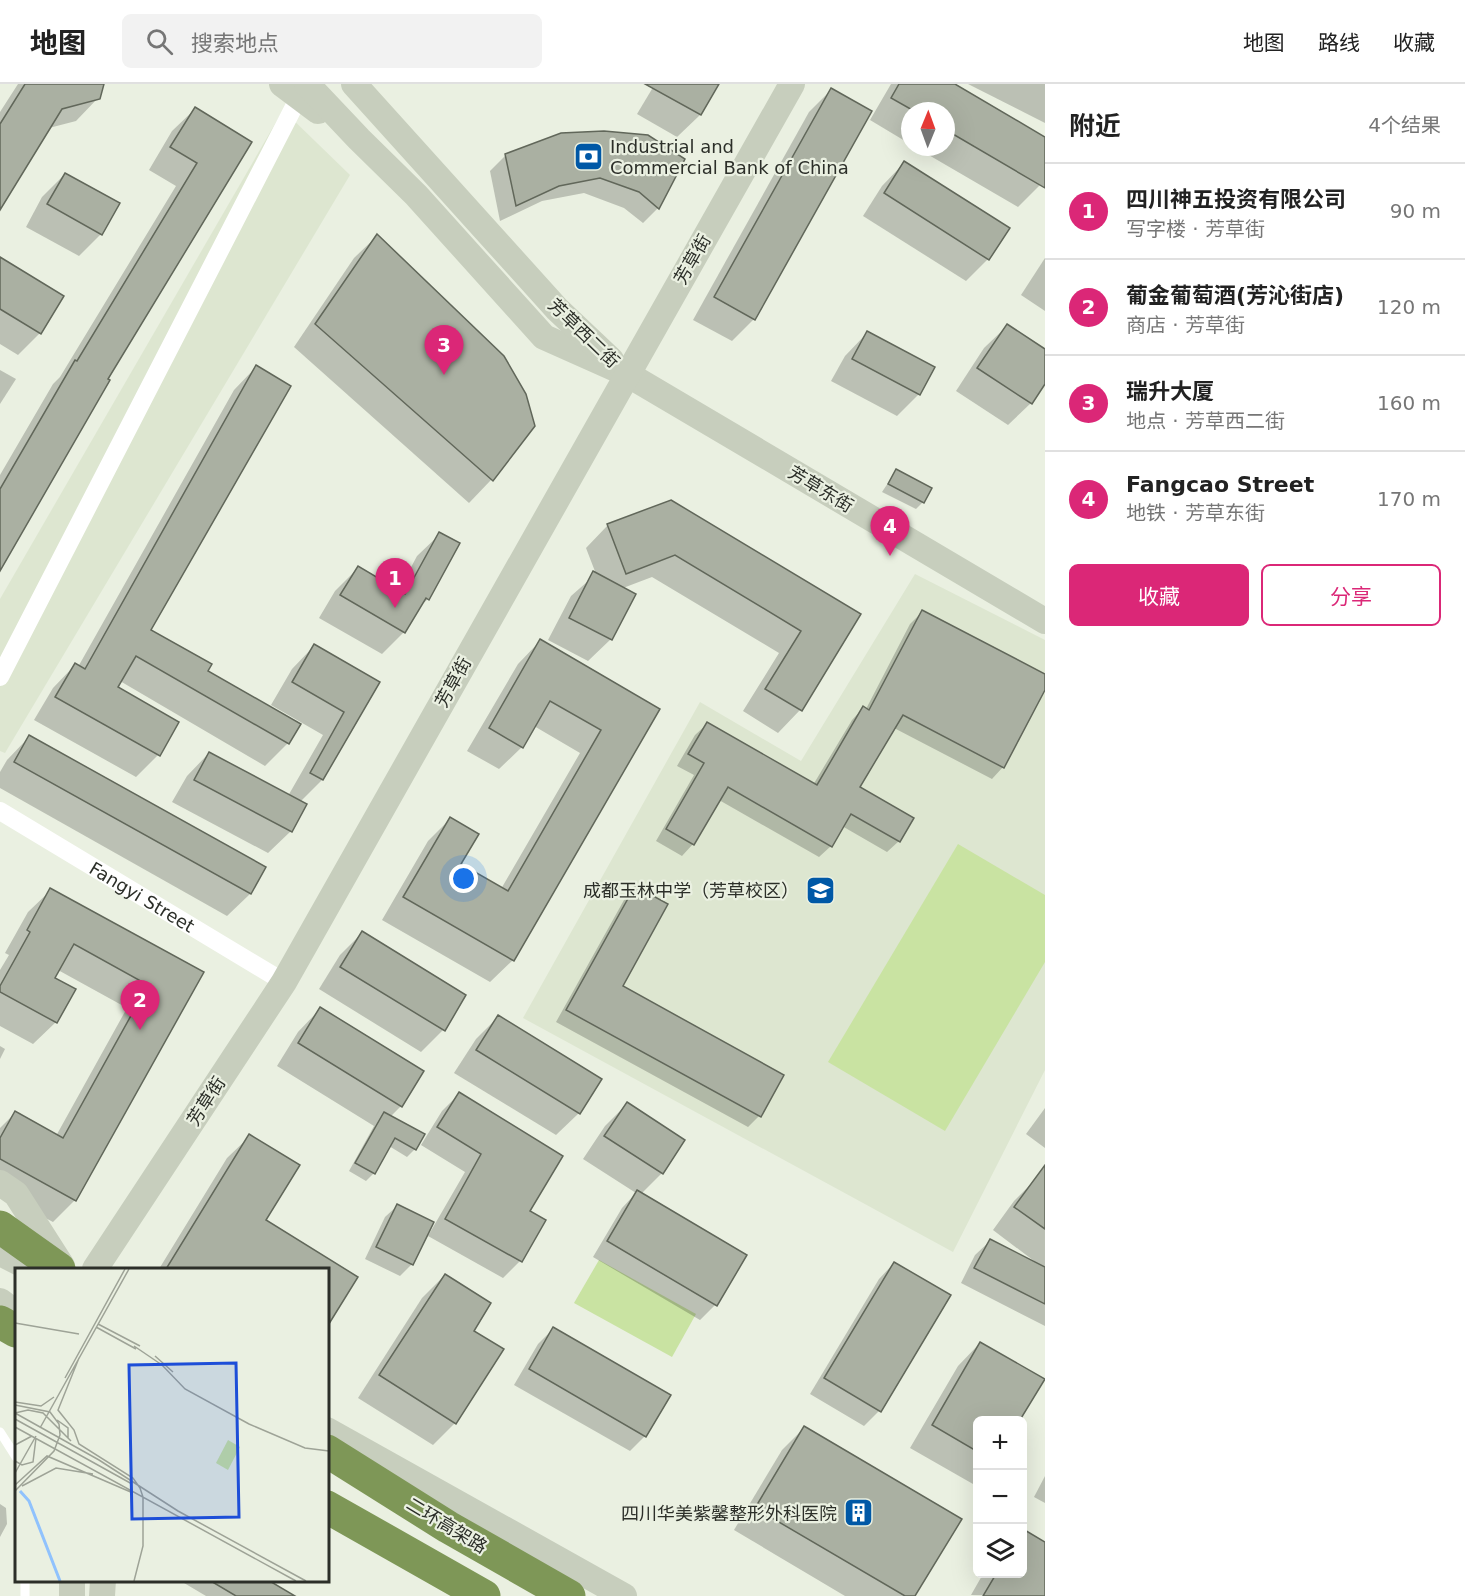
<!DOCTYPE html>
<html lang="zh">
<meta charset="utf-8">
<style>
:root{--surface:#fff;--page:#f2f2f2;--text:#222;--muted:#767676;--line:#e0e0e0;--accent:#db2777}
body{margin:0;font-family:"DejaVu Sans","Noto Sans SC",sans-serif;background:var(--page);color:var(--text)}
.controls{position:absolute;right:18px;bottom:18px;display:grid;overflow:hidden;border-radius:9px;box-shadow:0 6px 24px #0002}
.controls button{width:54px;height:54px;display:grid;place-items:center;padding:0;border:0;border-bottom:2px solid var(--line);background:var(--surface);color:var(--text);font:30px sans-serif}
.compass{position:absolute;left:901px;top:18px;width:54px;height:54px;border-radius:50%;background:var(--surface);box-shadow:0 6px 24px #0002;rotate:1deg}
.you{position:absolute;left:464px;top:795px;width:21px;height:21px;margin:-15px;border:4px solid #fff;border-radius:50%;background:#1a73e8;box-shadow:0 0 0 9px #1a73e833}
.badge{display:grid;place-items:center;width:39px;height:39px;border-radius:50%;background:var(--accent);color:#fff;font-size:20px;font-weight:700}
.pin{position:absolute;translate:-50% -50px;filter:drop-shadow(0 2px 3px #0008)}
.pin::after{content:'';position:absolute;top:32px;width:21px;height:18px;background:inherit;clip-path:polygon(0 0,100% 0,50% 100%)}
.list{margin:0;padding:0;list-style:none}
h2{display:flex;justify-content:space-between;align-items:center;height:78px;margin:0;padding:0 24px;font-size:26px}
h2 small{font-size:20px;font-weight:400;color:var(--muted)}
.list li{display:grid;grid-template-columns:39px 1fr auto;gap:18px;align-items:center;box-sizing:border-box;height:96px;padding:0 24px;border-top:2px solid var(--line)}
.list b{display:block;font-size:22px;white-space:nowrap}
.list p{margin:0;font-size:20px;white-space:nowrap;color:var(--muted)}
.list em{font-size:20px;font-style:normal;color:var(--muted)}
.actions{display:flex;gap:12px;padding:18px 24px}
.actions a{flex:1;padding:14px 0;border:2px solid var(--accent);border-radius:9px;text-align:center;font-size:21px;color:var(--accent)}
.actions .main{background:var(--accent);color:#fff}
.icon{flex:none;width:33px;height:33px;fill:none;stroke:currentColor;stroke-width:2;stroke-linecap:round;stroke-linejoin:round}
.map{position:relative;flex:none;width:1045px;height:1512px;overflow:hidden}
header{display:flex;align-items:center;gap:36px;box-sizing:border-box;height:84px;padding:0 30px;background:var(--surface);border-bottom:2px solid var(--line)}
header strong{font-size:28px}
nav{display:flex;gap:33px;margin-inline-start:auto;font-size:21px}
.search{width:420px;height:54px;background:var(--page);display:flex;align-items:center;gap:15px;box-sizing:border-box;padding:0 21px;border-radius:9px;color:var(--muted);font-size:22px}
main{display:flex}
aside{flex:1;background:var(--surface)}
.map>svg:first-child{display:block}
</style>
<header>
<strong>地图</strong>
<div class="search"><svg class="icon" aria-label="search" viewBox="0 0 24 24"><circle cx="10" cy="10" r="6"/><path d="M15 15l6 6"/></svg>搜索地点</div>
<nav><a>地图</a><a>路线</a><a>收藏</a></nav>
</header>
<main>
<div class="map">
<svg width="1045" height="1512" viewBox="0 0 1045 1512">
<rect width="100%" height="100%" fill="#eaf0e1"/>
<g fill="#dde6d0">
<polygon points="283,26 350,91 5,669 0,667 0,515"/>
<polygon points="915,490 1045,556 1045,986 953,1168 523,934 700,618 801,677"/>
</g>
<g fill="#c9e3a2">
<polygon points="958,760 1045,811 1045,878 945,1047 828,978"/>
<polygon points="599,1176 696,1230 672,1273 574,1219"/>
</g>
<g fill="#0003">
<polygon points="18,0 103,0 98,14 76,37 49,44 0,119 0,28"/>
<polygon points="655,0 717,0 700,31 677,53 637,30"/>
<polygon points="891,0 952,0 1045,55 1045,92 1040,101 1018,123 915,63 946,63 946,27 910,27 910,60 870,36"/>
<polygon points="968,0 1045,0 1045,39"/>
<polygon points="831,6 754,235 732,257 693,236 809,28"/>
<polygon points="195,25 250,58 106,296 0,479 0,391 53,300 60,293 176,102 149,86 172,47"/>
<polygon points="604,48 658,124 643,139 624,124 584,109 542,117 500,137 490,87 506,71"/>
<polygon points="904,79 988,175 966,197 863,132 882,102"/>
<polygon points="65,90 101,150 79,172 26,143 42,113"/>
<polygon points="377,152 533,341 491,396 469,419 294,263 354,174"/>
<polygon points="1045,174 1045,227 1021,211"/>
<polygon points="0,175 40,249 18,271 0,260"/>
<polygon points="1007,242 1045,267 1045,297 1031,319 1008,341 956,307 984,264"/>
<polygon points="867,249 919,310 897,332 831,297 845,272"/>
<polygon points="256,283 149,546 206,588 298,640 287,660 265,682 120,597 116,604 158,671 136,693 34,636 53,604 75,581 78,583 234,306"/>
<polygon points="0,286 16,295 0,320"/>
<polygon points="896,387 923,418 916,425 882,408"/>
<polygon points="608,441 859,530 800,626 778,649 743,627 779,569 652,493 623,504 611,555 588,577 548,556 571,512 596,490 586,464"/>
<polygon points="440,450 428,515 418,524 404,548 382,570 319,534 335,507 358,484 398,508 417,472"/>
<polygon points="922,528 1045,592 1045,603 1003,683 992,695 894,644 858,704 899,757 887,768 842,742 831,762 819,773 719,716 693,760 682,772 656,757 694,691 677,682 695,651 707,640 813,701 852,636 863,624 866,625 910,540"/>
<polygon points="540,557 658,625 513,876 490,898 382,836 428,757 450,735 459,781 501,805 580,669 534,642 522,663 499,685 467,667 518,580"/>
<polygon points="314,562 378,598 322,696 300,718 291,747 268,769 172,718 187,692 209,669 288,712 323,651 271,621 292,585"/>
<polygon points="29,653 264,784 250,810 227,832 0,704 0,688 7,676"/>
<polygon points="635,804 621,903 759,1032 748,1043 556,938 624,816"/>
<polygon points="51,806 202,889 75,1116 53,1138 0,1110 0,1044 15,1029 56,1052 127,924 58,886 53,894 56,938 33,960 0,942 0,886 9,871 5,869 28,828"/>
<polygon points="362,849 443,946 421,968 319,905 340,871"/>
<polygon points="320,925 401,1022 390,1033 415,1065 407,1073 389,1062 374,1089 366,1097 349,1087 374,1042 277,982 298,948"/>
<polygon points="498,933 579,1029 556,1051 454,989 476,955"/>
<polygon points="0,962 5,965 0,975"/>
<polygon points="459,1010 528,1127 520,1177 503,1194 428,1152 465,1088 421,1061 442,1027"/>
<polygon points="627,1020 662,1089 641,1110 715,1221 700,1236 593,1173 622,1124 636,1109 583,1075 605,1042"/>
<polygon points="1045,1024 1045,1064 1026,1050"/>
<polygon points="250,1052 264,1137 356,1193 327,1240 327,1185 159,1185 227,1074"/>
<polygon points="1036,1095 1045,1101 1045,1242 961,1199 975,1171 990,1157 1042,1183 993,1146 1014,1117"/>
<polygon points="397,1122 412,1180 400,1192 365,1175 385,1133"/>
<polygon points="894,1179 879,1327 864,1342 810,1310 879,1195"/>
<polygon points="445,1191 472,1247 455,1339 433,1361 358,1314 422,1214"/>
<polygon points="553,1245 645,1352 630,1367 514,1301 538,1260"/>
<polygon points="980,1259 1043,1295 1019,1336 978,1336 978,1395 973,1400 910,1364 958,1282"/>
<polygon points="804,1344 914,1512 845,1512 734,1446 782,1366"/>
<polygon points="1045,1392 1045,1419 1034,1413"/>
<polygon points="0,1420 6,1424 7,1440 0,1453"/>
<polygon points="1022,1447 1045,1460 1045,1512 971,1511 983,1490 1022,1490"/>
<polygon points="179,1496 265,1496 278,1503 273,1512 206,1512"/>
</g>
<g fill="#aab0a2" stroke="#61675a" stroke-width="1.5">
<polygon points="25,0 104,0 100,15 62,25 0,126 0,40"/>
<polygon points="645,0 719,0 701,31"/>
<polygon points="899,0 955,0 1045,53 1045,104 946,46 946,27 914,27 891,14"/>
<polygon points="831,4 872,27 755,236 714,213"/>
<polygon points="195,23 252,58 108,295 110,296 0,487 0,405 75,276 77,277 197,79 170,63"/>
<polygon points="604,47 648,51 685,75 659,125 639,108 600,94 559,102 516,122 505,70 561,49"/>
<polygon points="904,77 1010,144 989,176 884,109"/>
<polygon points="65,89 120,119 102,151 47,120"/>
<polygon points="377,150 504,272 526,310 535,342 493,397 315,240"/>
<polygon points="0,173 64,212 41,250 0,225"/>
<polygon points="1007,240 1045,265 1045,300 1032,320 977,284"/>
<polygon points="867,247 935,283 920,311 852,275"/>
<polygon points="256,281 291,302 151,546 212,580 208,587 301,640 289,660 136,572 118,603 179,638 160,672 55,613 75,579 85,585"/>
<polygon points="896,385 932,404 924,419 888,400"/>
<polygon points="671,416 861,530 802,627 765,605 801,547 675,471 626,490 607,440"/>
<polygon points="439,448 460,459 429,516 426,514 405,549 340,511 358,482 405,510"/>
<polygon points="593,487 636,510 612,556 569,534"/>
<polygon points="922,526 1045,590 1045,606 1004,684 903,631 860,703 914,734 900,758 851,730 832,763 728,703 694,761 666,745 704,679 688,670 707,638 817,701 863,622 869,626"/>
<polygon points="540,555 660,625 514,877 403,813 450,733 479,750 461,780 508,807 601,646 550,617 523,664 489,644"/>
<polygon points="314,560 380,598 323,696 310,689 344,628 292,598"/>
<polygon points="29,651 266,783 251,810 14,678"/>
<polygon points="209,668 307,720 292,748 194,696"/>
<polygon points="635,802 668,820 623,902 784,991 761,1033 566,926"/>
<polygon points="50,804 204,888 76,1117 0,1075 0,1054 15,1027 63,1054 148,901 74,860 55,894 76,905 57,939 0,908 0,902 30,848 27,846"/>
<polygon points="362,847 466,911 445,947 340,883"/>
<polygon points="320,923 424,987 402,1023 298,959"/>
<polygon points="498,931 602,995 580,1030 476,966"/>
<polygon points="459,1008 563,1072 530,1127 546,1136 522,1178 445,1135 481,1070 437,1043"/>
<polygon points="627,1018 685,1056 663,1090 604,1052"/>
<polygon points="384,1028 425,1050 416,1066 395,1054 375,1090 355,1079"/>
<polygon points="249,1050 300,1081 266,1136 358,1193 327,1243 327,1185 166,1185"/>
<polygon points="1045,1081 1045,1145 1014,1123"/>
<polygon points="637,1106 747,1171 717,1222 607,1157"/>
<polygon points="397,1120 434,1138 413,1181 376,1163"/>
<polygon points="990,1155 1045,1183 1045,1220 974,1184"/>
<polygon points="894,1178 951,1211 881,1328 824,1294"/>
<polygon points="445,1190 491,1219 474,1247 504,1265 456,1340 379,1291"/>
<polygon points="553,1243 671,1311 646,1353 529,1285"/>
<polygon points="980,1258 1045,1295 1020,1336 978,1336 978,1368 932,1341"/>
<polygon points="804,1342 962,1435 915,1512 905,1512 755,1424"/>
<polygon points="1023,1445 1045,1458 1045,1512 983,1512 996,1490 1023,1490"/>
<polygon points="209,1496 268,1496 295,1512 236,1512"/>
</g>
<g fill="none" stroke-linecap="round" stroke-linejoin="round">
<g stroke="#fff" stroke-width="9">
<polyline points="0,1348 16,1373"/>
<polyline points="25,1512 25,1496"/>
</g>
<g stroke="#fff" stroke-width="18">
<polyline points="0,593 299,13"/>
<path id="s1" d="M 0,727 L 284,898"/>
</g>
<g stroke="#c7cebd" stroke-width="26">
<polyline points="282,0 318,27"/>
<polyline points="307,0 359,55 416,111 544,253 627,290 1045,537"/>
<polyline points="354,0 557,225 611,276"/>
<polyline points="0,1099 16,1110 62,1182"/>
<polyline points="0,1169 32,1185"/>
<polyline points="95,1185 284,898 792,0"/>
<polyline points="0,1217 16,1229"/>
<polyline points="327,1346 624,1512"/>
<polyline points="72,1512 72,1496"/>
<polyline points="102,1512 103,1496"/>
</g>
<g stroke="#7e9757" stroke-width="33">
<polyline points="0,1143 59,1185"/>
<polyline points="0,1238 16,1247"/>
<polyline points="327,1367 448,1443 569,1512"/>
<polyline points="327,1423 484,1512"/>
</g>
</g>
<defs>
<symbol id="bank-square" viewBox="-11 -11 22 22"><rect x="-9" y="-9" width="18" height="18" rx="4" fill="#0058a6" stroke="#eaf0e1"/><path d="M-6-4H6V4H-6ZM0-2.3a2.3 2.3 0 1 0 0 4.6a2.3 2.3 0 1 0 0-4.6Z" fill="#fff"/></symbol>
<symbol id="school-square" viewBox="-11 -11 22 22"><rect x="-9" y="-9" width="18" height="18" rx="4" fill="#0058a6" stroke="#eaf0e1"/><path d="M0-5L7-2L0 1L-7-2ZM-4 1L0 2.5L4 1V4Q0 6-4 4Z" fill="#fff"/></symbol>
<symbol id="building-square" viewBox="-11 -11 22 22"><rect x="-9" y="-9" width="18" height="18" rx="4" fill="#0058a6" stroke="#eaf0e1"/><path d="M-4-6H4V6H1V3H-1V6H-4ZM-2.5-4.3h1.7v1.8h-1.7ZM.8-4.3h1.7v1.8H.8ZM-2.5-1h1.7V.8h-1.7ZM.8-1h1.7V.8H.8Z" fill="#fff"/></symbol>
</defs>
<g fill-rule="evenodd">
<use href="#bank-square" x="572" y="56" width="33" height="33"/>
<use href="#school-square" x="804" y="790" width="33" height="33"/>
<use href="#building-square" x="842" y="1412" width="33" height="33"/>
</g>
<g text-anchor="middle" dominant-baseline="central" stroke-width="4.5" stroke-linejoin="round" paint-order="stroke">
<g font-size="18" fill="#2c2f29" stroke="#eaf0e1" text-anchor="end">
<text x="610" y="62" text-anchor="start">Industrial and<tspan x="610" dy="21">Commercial Bank of China</tspan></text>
<text x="799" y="806">成都玉林中学（芳草校区）</text>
<text x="837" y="1429">四川华美紫馨整形外科医院</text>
</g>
<g font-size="18" fill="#2c2f29" stroke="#eaf0e1">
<text transform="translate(692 175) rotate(-60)">芳草街</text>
<text transform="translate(584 249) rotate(44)">芳草西二街</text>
<text transform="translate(821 405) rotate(31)">芳草东街</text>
<text transform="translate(453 598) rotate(-61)">芳草街</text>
<text stroke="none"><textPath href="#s1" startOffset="166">Fangyi Street</textPath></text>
<text transform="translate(206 1017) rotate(-57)">芳草街</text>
<text transform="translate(447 1441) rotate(31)">二环高架路</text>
</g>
</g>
<g transform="translate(15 1184)">
<rect width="314" height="314" fill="#eaf0e1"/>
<path d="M 213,172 L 225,179 L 213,202 L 201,195 Z" fill="#c9e3a2"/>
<path fill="none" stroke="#90c2fd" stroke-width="3" d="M 5,223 L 14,233 L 45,313"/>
<path fill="none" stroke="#9ea397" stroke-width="1.5" d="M 0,55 L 64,66M 83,56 L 125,78M 81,59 L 121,81M 119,78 L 147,97 L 170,121 L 234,156 L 290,180 L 314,183M 140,88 L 158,104M 64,90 L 43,142 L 59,162 L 64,176 L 118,210 L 125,220 L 128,229 L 128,278 L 119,313M 50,110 L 110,1M 0,134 L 26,138 L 39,129M 0,137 L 35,144 L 44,156 L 45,167 L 39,183 L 0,223M 0,145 L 84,192 L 163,243 L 291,313M 0,145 L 13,142 L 28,145 L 56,173M 0,151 L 117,216M 42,152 L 53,160 L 53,170M 0,159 L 281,313M 25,160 L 114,1M 0,177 L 17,168M 0,193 L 7,197 L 18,194 L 21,170M 0,205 L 21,168M 0,217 L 32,188 L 118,225M 7,218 L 41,200 L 78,206"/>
<path fill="#1d4ed8" fill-opacity="0.15" stroke="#1d4ed8" stroke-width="3" d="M 221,95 L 224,249 L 117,251 L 114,97 Z"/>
<rect width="314" height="314" fill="none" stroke="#2c2f29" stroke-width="3"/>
</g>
</svg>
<div class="controls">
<button>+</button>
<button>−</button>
<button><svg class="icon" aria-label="layers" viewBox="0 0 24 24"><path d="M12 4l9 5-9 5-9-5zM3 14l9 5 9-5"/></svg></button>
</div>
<svg class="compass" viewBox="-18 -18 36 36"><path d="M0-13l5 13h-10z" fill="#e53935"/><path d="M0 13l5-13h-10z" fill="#767676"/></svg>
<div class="you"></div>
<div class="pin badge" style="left:395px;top:524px">1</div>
<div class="pin badge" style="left:140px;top:946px">2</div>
<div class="pin badge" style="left:444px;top:291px">3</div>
<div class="pin badge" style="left:890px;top:472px">4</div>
</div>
<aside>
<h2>附近<small>4个结果</small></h2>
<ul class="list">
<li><span class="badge">1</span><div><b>四川神五投资有限公司</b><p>写字楼 · 芳草街</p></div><em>90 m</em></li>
<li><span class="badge">2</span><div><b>葡金葡萄酒(芳沁街店)</b><p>商店 · 芳草街</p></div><em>120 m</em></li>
<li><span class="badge">3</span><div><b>瑞升大厦</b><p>地点 · 芳草西二街</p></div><em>160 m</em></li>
<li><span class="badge">4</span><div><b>Fangcao Street</b><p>地铁 · 芳草东街</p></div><em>170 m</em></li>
</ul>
<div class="actions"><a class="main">收藏</a><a>分享</a></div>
</aside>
</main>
